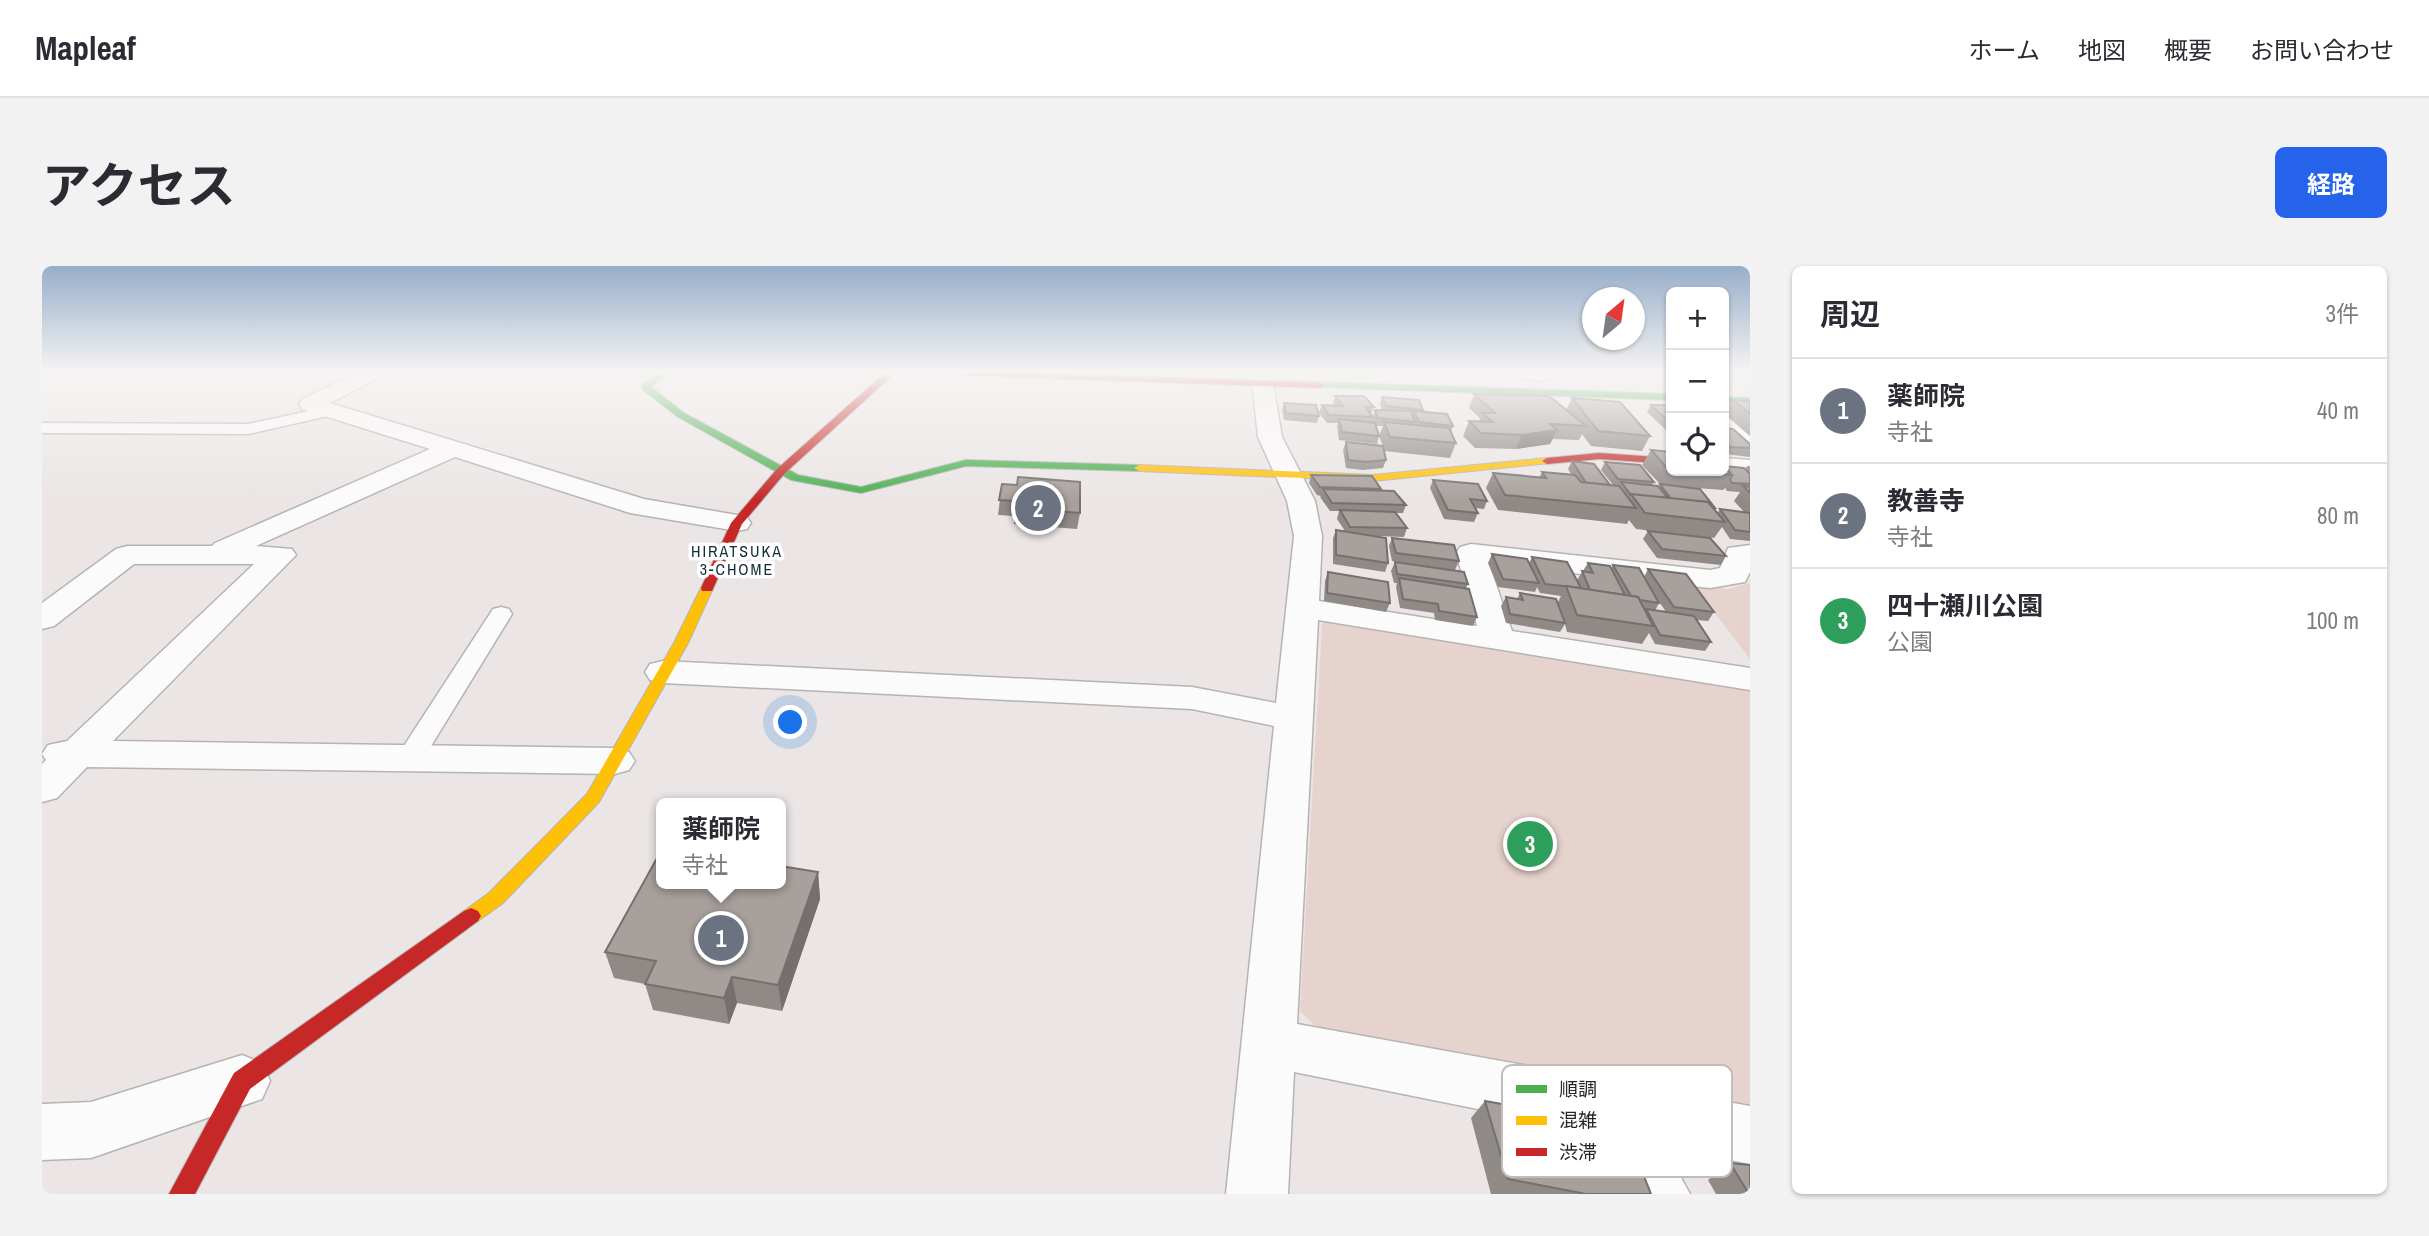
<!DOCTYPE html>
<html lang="ja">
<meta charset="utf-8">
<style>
:root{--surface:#fff;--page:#f2f2f3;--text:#2b2b33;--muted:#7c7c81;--line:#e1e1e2;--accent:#2563eb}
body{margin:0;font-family:"Archivo Narrow","Noto Sans JP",sans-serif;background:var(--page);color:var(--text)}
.controls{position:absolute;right:21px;top:21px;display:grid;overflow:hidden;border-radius:10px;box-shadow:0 2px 5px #0004}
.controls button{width:63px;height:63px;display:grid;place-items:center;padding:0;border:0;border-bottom:2px solid var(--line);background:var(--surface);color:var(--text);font:35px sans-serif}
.compass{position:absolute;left:1540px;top:21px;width:63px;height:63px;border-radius:50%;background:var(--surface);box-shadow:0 2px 5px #0004;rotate:29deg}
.you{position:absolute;left:749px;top:457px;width:24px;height:24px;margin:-18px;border:5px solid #fff;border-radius:50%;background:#1a73e8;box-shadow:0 0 0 10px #1a73e833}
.badge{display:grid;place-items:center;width:46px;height:46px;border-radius:50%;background:var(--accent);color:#fff;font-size:23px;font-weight:700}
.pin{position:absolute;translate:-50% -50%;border:4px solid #fff;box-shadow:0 2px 7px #0006}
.popup{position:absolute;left:614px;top:532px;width:130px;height:91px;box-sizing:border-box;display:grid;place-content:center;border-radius:10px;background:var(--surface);filter:drop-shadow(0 2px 5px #0005);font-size:23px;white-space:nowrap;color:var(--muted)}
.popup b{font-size:26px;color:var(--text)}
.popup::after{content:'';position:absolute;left:50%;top:100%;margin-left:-14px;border:14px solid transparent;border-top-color:var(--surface)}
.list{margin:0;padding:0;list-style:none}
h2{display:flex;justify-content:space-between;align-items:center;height:91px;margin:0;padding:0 28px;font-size:30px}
h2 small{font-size:23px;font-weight:400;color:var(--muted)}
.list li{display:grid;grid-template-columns:46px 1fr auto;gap:21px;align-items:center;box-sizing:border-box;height:105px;padding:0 28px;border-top:2px solid var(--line)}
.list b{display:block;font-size:26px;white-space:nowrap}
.list p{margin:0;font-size:23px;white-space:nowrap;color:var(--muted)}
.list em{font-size:23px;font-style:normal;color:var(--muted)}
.icon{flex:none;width:38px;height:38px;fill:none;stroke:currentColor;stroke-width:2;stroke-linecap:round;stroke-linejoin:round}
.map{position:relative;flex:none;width:1708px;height:928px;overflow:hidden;border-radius:10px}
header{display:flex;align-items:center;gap:42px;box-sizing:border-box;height:98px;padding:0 35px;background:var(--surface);border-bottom:2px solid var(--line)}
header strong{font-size:33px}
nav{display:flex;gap:38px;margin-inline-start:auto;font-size:24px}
.intro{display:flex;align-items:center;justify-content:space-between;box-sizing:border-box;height:168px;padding:0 42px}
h1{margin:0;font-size:49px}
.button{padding:18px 32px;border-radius:10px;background:var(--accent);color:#fff;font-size:24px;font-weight:700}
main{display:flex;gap:42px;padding:0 42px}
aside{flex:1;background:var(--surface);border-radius:10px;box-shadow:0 2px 5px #0004}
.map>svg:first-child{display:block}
</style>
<header>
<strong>Mapleaf</strong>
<nav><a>ホーム</a><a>地図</a><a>概要</a><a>お問い合わせ</a></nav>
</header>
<div class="intro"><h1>アクセス</h1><a class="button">経路</a></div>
<main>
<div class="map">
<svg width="1708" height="928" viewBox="0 0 1708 928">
<rect width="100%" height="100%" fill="#ebe6e5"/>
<g fill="#e6d3ce">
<polygon points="1708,317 1708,393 1651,318 1686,323"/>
<polygon points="1287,353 1708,422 1708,840 1288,764 1272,759 1258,745 1280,358"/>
</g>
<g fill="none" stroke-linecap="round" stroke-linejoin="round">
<defs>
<g id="lane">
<polygon points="290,140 298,145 295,148 206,168 0,167 0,157 206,158"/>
<polygon points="1682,151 1688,153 1708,170 1708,184 1702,183 1682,164"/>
<polygon points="459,341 467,343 470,348 378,498 368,501 358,498 354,492 358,486 451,343"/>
<polygon points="1582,827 1596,833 1648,928 1604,928 1562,846 1568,833"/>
</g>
<g id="street">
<polygon points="319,105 345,105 342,109 288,137 602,233 695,249 705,251 709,257 705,263 695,265 588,247 413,191 214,280 250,283 254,289 71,475 573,482 587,486 593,495 587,504 573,508 45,501 15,532 0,536 0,498 4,494 0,488 6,479 25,475 212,298 92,298 12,360 0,363 0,337 74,283 85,280 170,280 173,277 388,183 260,143 257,138 260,133"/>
<polygon points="1209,105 1229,105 1240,171 1273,235 1280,270 1277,335 1435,360 1414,287 1418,281 1429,278 1668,304 1678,302 1686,282 1708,279 1708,306 1703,316 1668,322 1447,298 1470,365 1708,402 1708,424 1276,354 1255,758 1708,840 1708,898 1252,806 1246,928 1184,928 1232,460 1150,443 621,417 608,414 603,406 608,398 621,395 1150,421 1234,437 1252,270 1245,235 1216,171"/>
<path d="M 1457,105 L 1516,105 L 1518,108 L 1515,112 C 1499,116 1476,113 1460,109 Z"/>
<polygon points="1682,192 1708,194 1708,210 1673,205 1682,205"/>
<polygon points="200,789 220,797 228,815 220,833 49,892 0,894 0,838 49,836"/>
</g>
<g id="fast">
<polygon points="621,105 630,105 609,121 642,147 756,209 819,221 924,194 1097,199 1102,202 1097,205 924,200 819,227 749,214 636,151 600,123 600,119"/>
<polygon points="1278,116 1629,128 1629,134 1275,121 1274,119"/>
<polygon points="1682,131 1708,132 1708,138 1682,137"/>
</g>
<g id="slow">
<polygon points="1505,192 1509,193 1509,197 1331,215 1097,205 1092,202 1097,199 1331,209"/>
<polygon points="665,318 671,322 646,377 557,536 461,637 436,655 429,658 422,655 419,650 422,645 447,627 545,528 632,377 659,322"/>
</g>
<g id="jam">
<polygon points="845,105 929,105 1278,116 1282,119 1278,122 853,107 743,207 700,258 670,325 660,325 659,322 689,257 735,203"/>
<polygon points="1557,187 1629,192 1629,198 1557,193 1505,198 1500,195 1505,192"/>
<polygon points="429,642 436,645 439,650 436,655 208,823 153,928 127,928 192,807 422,645"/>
</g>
</defs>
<use href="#lane" stroke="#b6b3b2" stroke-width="3"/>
<use href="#street" stroke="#b6b3b2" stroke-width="3"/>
<use href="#fast" stroke="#b6b3b2" stroke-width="2"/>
<use href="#slow" stroke="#b6b3b2" stroke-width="2"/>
<use href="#jam" stroke="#b6b3b2" stroke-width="2"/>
<use href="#lane" fill="#fcfbfb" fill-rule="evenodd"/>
<use href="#street" fill="#fcfbfb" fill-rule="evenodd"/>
<use href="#fast" fill="#4caf50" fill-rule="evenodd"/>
<use href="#slow" fill="#ffc107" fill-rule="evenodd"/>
<use href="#jam" fill="#c62828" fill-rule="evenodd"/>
</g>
<g fill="#908a87" fill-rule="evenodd">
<polygon points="1289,105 1349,105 1348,107"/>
<polygon points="1353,105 1382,105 1380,108 1354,106"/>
<polygon points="1432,128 1524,144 1530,132 1608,170 1600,185 1549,180 1540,168 1537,174 1511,173 1508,178 1474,183 1433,182 1421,170 1427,155 1437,156 1438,152 1427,142"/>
<polygon points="1293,130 1332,141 1329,148 1331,151 1333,144 1340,144 1338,138 1340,131 1381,144 1380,146 1411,160 1409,166 1414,177 1408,192 1342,185 1344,194 1341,202 1321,204 1304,202 1301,184 1304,176 1341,180 1337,170 1341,160 1334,160 1337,170 1335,178 1297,174 1295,160 1296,157 1285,157 1277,147 1280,139 1293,140 1291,137"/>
<polygon points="1691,134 1708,136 1708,170 1683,148"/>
<polygon points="1242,137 1277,150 1275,157 1242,154 1240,144"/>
<polygon points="1609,139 1629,139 1629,166 1625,165 1605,146"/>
<polygon points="1682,162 1708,178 1708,191 1683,188 1682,187"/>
<path d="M 1609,184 L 1629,186 L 1629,205 L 1682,205 L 1703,203 L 1705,200 L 1708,200 L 1708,275 L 1688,273 L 1680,261 L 1672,272 L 1594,263 L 1587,254 L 1585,258 L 1456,244 L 1444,222 L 1451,207 L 1497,212 L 1500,206 L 1529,208 L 1526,203 L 1530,195 L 1568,219 L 1571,219 L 1559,204 L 1563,196 L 1612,216 L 1610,219 L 1617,221 L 1618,218 L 1600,199 ZM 1642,221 L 1681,224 L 1683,222 L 1685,225 L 1698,226 L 1692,235 L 1702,246 L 1678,243 L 1675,248 L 1672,243 L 1673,242 Z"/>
<polygon points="1269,209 1339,223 1339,225 1364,239 1361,247 1353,247 1365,262 1362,271 1332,270 1346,297 1343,306 1291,298 1291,272 1294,264 1303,265 1295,253 1297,245 1288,245 1278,231 1279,230 1275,229 1267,217"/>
<polygon points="1391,214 1445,235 1442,243 1433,242 1436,247 1432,256 1402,253 1388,222"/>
<polygon points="960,218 1038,247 1035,263 972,258 972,250 956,249"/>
<polygon points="1606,265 1684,290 1679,299 1615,292 1601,273"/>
<polygon points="1350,272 1417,295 1413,304 1350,295 1347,280"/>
<path d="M 1450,288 L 1487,297 L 1490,291 L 1535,314 L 1546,297 L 1569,303 L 1571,299 L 1602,311 L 1606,303 L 1672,346 L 1666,355 L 1655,354 L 1669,376 L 1663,385 L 1613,378 L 1607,367 L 1600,378 L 1525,366 L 1523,358 L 1518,366 L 1464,357 L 1459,340 L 1464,331 L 1475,333 L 1478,327 L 1516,336 L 1519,330 L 1498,327 L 1495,321 L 1493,326 L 1456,321 L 1446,297 ZM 1611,326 L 1624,346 L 1613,345 L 1617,337 Z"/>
<polygon points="1353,296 1426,318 1424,322 1435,351 1431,360 1393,354 1392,347 1358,342 1354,321 1355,317 1352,317 1349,305"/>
<polygon points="1286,306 1348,337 1344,346 1282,335 1283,315"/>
<polygon points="739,600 776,606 778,633 740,745 695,737 687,758 611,744 603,718 572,712 563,686"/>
<polygon points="1443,835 1609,928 1449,928 1429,852"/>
<polygon points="1688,897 1708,928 1674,928 1666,914"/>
</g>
<g fill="#75706e">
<polygon points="1515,164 1508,178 1474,183 1480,169"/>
<polygon points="776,606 778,633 740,745 736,719"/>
<polygon points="690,711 695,737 687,758 682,732"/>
</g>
<g fill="#a7a09d" stroke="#75706e" stroke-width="2">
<polygon points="1432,128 1507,130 1544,160 1508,158 1515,164 1480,169 1439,167 1427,155 1451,156 1440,147 1453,147"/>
<polygon points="1293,130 1322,130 1332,141 1323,141 1331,151 1287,149 1280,139 1301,140"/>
<polygon points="1340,131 1377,134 1381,144 1344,140"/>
<polygon points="1530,132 1578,136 1608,170 1556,165"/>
<polygon points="1691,134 1708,136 1708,148"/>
<polygon points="1242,137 1274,139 1277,150 1244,147"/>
<polygon points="1609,139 1629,139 1629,158"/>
<polygon points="1333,144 1369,145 1373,156 1336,152"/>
<polygon points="1372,145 1405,148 1411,160 1377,156"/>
<polygon points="1297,153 1333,157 1337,170 1300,166"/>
<polygon points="1342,156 1407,162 1414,177 1348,171"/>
<polygon points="1682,162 1691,163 1708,178 1708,182 1688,181 1682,175"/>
<polygon points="1304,176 1341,180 1344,194 1324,196 1306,194"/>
<polygon points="1609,184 1629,186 1629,204 1626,203"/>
<polygon points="1530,195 1552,198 1568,219 1544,217"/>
<polygon points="1563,196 1598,199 1612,216 1576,213"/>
<polygon points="1682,200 1702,202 1708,208 1708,218 1690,217 1688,214 1690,209 1682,201"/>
<polygon points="1682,201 1690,209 1642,205 1682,205"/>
<polygon points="1500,206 1533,209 1539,216 1577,220 1594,242 1463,229 1451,207 1504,212"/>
<polygon points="1269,209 1330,210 1339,223 1278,221"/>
<polygon points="976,211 1038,216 1038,247 973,242 974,235 957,234 960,218 975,219"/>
<polygon points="1391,214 1436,218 1445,235 1428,233 1436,247 1406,244"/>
<polygon points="1579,216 1616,220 1626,232 1589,229"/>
<polygon points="1618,218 1658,223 1673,242 1670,242 1666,236 1629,233"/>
<polygon points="1701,220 1708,221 1708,227"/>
<polygon points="1281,223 1352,225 1364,239 1290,237"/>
<polygon points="1589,228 1666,236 1683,256 1603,247"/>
<polygon points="1678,243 1708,247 1708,266 1693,264"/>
<polygon points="1298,244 1353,246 1365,262 1308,261"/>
<polygon points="1294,264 1344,272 1346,297 1294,289"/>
<polygon points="1606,265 1668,272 1684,290 1620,283"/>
<polygon points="1350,272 1412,279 1417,295 1354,287"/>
<polygon points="1450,288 1485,293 1497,317 1461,313"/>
<polygon points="1490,291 1525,296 1539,322 1503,318"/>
<polygon points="1353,296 1422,306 1426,318 1355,308"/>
<polygon points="1546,297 1568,300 1583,329 1548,324 1540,305 1551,307"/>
<polygon points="1571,299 1597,302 1617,337 1598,334 1596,331 1589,330"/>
<polygon points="1606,303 1644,308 1672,346 1632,341"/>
<polygon points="1286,306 1346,316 1348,337 1285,327"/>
<polygon points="1357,312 1427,323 1435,351 1397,345 1396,338 1361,333"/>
<polygon points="1524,320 1596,331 1611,360 1535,349"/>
<polygon points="1478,327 1514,333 1523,357 1468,348 1464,331 1481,334"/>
<polygon points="1604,343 1652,350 1669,376 1618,369"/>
<polygon points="620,583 620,618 738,618 738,600 776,606 736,719 690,711 682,732 603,718 614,695 563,686"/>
<polygon points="1443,835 1582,860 1609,928 1544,928 1466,913"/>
<polygon points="1688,897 1708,899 1708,928 1707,928"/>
</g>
<linearGradient id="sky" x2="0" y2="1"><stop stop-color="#97aeca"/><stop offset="0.45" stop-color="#f6f4f3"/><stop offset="1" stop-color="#f6f4f3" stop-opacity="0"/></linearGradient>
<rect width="1708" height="235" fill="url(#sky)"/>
<g text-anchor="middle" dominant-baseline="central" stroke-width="7" stroke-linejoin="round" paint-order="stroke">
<g font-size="16" letter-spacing="2" fill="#0f2e37" stroke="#fff">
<text x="695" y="285">HIRATSUKA<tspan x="695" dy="18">3-CHOME</tspan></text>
</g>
</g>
<rect x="1460" y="799" width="230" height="112" rx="10" fill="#fff" stroke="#bfbebe" stroke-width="2"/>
<rect x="1474" y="819" width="31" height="8" fill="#4caf50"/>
<rect x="1474" y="850" width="31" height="9" fill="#ffc107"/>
<rect x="1474" y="882" width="31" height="8" fill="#c62828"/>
<g font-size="19" fill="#2a2625">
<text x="1517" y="830">順調</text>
<text x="1517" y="861">混雑</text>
<text x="1517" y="893">渋滞</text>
</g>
</svg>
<div class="controls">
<button>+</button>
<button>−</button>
<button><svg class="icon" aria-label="locate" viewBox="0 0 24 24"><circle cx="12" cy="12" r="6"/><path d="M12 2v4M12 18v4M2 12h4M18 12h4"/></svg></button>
</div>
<svg class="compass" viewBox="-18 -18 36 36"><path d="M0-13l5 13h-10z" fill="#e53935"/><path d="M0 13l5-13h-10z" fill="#7c7c81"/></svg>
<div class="you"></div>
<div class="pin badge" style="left:679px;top:672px;background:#6b7280">1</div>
<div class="popup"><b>薬師院</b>寺社</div>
<div class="pin badge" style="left:996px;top:242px;background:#6b7280">2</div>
<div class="pin badge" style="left:1488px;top:578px;background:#2e9e5b">3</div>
</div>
<aside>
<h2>周辺<small>3件</small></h2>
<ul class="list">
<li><span class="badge" style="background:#6b7280">1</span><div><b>薬師院</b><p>寺社</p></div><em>40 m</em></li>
<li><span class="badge" style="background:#6b7280">2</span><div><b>教善寺</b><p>寺社</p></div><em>80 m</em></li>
<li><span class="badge" style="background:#2e9e5b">3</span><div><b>四十瀬川公園</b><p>公園</p></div><em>100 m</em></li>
</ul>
</aside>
</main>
